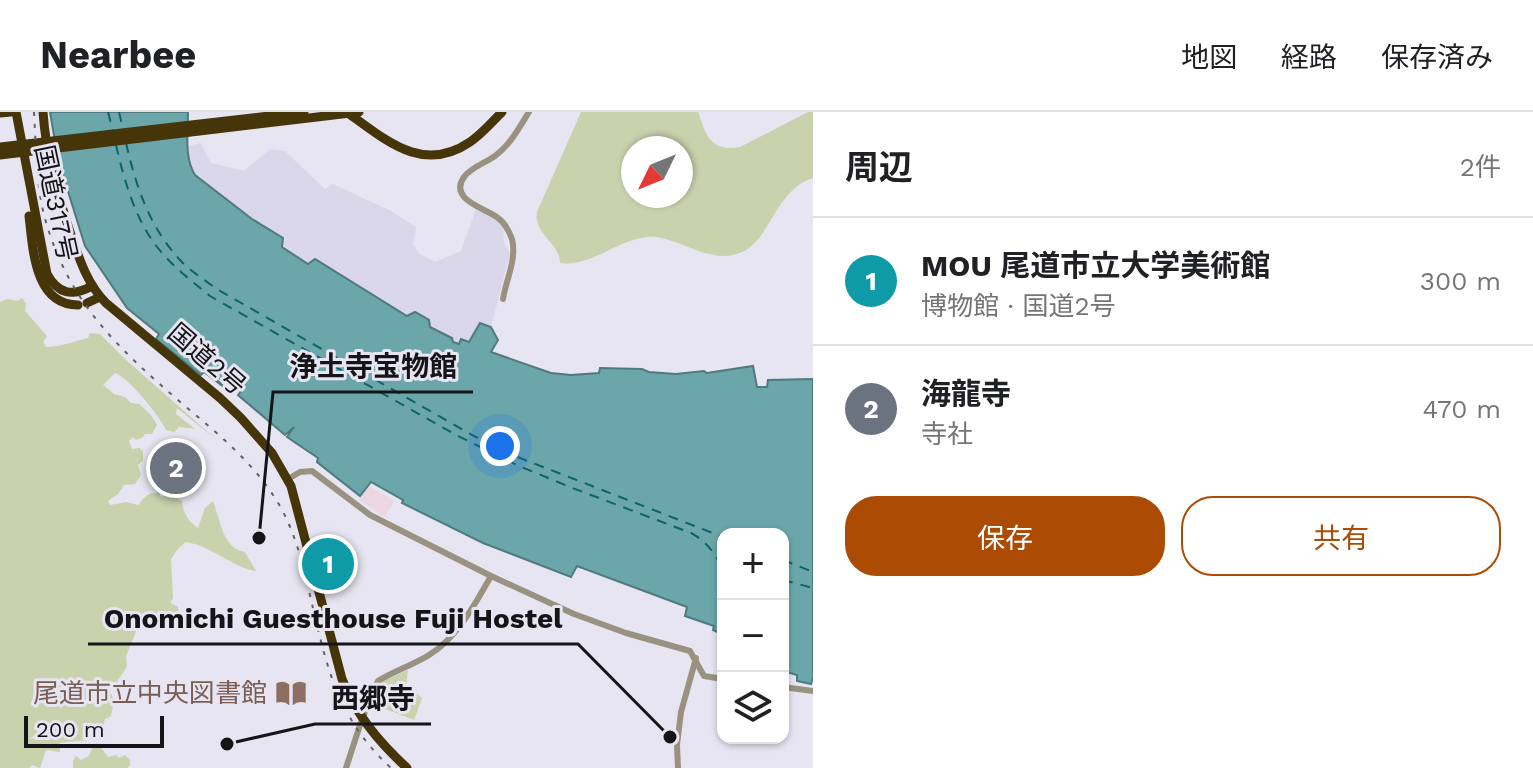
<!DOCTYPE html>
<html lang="ja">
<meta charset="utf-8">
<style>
:root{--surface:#fff;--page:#f6f6f6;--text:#202124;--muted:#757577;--line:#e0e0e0;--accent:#ac4b04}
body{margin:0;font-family:"Work Sans","Noto Sans JP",sans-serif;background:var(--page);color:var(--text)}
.controls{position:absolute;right:24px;bottom:24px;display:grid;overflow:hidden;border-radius:16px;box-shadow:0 2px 6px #0004}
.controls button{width:72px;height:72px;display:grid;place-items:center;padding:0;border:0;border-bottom:2px solid var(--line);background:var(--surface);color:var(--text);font:40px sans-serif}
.compass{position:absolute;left:621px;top:24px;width:72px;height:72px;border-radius:50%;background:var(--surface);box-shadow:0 2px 6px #0004;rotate:227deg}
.scale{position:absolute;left:24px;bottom:20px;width:140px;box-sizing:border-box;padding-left:8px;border:4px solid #151418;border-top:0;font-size:22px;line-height:28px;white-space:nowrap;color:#151418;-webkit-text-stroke:6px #e7e5f1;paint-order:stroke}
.you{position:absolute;left:500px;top:334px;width:28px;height:28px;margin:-20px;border:6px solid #fff;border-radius:50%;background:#1a73e8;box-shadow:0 0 0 12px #1a73e833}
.badge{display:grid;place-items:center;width:52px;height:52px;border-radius:50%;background:var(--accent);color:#fff;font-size:26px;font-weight:700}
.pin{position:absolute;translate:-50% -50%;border:4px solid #fff;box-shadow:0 2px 8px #0006}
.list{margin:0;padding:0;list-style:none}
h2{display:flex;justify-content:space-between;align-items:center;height:104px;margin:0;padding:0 32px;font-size:34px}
h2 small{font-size:26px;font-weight:400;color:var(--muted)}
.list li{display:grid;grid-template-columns:52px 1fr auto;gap:24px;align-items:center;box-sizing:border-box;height:128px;padding:0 32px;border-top:2px solid var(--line)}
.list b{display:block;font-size:30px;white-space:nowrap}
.list p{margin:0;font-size:26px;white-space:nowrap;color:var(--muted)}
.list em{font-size:26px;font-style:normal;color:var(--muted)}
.actions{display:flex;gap:16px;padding:24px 32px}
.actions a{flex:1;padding:18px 0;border:2px solid var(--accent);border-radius:32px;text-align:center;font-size:28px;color:var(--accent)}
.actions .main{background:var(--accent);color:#fff}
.icon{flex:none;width:44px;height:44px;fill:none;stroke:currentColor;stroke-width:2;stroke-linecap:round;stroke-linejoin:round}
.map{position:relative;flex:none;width:813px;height:656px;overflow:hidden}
header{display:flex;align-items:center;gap:48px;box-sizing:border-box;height:112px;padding:0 40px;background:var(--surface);border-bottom:2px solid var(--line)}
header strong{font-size:38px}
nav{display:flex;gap:44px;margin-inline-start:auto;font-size:28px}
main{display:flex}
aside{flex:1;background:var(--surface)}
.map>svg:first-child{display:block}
</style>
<header>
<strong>Nearbee</strong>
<nav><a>地図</a><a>経路</a><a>保存済み</a></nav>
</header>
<main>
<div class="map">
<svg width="813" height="656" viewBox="0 0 813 656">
<rect width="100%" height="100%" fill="#e7e5f1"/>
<polygon fill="#ecd6e2" points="369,374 394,389 385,405 359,388"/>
<polygon fill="#dbd7ea" points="201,31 211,51 244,59 270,37 285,39 325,77 333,72 391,99 416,115 413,133 420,142 435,150 461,139 476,97 495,107 503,115 504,131 510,141 491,215 480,211 469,230 461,227 460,232 452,229 452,226 408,205 315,147 309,152 282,135 282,126 252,107 195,63 191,58 187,34"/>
<g fill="#c9d1ad" fill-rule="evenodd">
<path d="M 581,0 L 698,0 C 706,24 711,40 740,35 L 808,0 L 813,0 L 813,66 C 776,77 770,128 742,140 C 709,155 676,122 647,125 C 616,128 592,155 560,151 C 560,131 533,122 537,100 ZM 633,36 L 681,36 L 681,84 L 633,84 Z"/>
<path d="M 22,186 L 26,192 L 25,199 L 47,224 L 43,230 L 46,235 C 60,235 74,229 88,226 L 90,221 L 100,222 L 125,247 L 218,329 L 177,296 L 176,302 L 195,317 L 179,315 L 174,320 L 166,318 C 158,302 131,268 115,261 L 103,273 L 114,282 L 125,285 L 131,291 L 139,292 L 151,303 L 157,313 L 152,322 L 145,322 L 142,326 L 136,328 L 133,325 L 129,329 L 132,337 L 139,336 L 143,339 L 143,349 L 138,353 L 141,363 L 135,372 L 124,373 L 118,382 L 108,389 L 110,393 L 126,390 L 139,393 C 143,385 151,379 160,381 L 160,384 L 163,385 L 166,382 L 176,382 L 178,387 L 182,389 C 183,400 188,410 198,416 L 205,396 L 213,389 C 220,408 223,437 245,440 L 256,459 C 231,455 211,433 185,430 L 177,438 L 171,447 L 173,486 L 170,491 L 178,495 L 179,501 L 175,507 L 164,508 L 149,518 L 138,515 L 126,544 L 127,554 L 117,570 L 107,573 L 114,588 L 111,604 L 105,607 C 98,636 83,626 60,631 L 60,640 L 46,638 L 40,656 L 32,653 L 30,656 L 0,656 L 0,190 L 7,187 L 18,189 Z"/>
<polygon points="408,558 406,573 422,586 414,608 375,593 381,570"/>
<polygon points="98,631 108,645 116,643 119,646 125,643 130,648 130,653 127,656 73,656 73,649 76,644 81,648 89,644 91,638"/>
</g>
<path fill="#6aa6aa" stroke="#507a7e" stroke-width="2" d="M 50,0 L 188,0 C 188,20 184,46 195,63 L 252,107 L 283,126 L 282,135 L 308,152 L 315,147 L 407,204 L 415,200 L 429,208 L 430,215 L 452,226 L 453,230 L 459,232 L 461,227 L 469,230 L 480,211 L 491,215 L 498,228 L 491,240 L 551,261 L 571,263 L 599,261 L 600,256 L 642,257 L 649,260 L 676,262 L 704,259 L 707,261 L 753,254 L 757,275 L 767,275 L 768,268 L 813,267 L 813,565 L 811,572 L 797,569 L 797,563 L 783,559 L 783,422 L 723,422 L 723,523 L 713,518 L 714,514 L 685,504 L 687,495 L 577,454 L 571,465 L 483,431 L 402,391 L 403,388 L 371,370 L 360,384 L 317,350 L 318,346 L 287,325 L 294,315 L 285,323 L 238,283 L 245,274 L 244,272 L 236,280 L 209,258 L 208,260 L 229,279 L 204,260 L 201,263 L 156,227 L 159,222 L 127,196 L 85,134 L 58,47 Z"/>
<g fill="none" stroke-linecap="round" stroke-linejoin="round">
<g stroke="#0e6369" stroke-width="2" stroke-dasharray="10 8" stroke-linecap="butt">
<polyline points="108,0 113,19"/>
<polyline points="119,0 123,17"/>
<path d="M 126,31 C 136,74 149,115 181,149 C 190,159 204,167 215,176 L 472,323 L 520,346 L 723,425"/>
<path d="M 116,33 C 125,71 136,112 163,142 C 177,158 194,171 210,184 L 456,323 L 519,354 L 570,375 L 691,421 C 706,429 716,442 723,458"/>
<polyline points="783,448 813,460"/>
<polyline points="783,468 813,476"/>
</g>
<g stroke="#9a9280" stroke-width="6">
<path d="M 503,187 C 506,168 517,147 512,127 C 509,119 505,111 498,106 C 486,96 448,88 464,65 C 471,55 485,51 495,44 C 510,33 519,16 529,0"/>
<polyline points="288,367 300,360 312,359 370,403 491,464 574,502 626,521 690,539 704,564 723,567"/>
<polyline points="783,575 813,579"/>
<path d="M 346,656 L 362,607 L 378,569 C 394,559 413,553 429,543 C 457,526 475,492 491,464"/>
<polyline points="678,656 677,633 681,600 696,546"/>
</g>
<g stroke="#453509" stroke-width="9">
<path d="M 16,0 L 47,162 C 58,182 72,185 92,174"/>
<path d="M 43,0 C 46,43 57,80 70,120 C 79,146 87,172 106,191 L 220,286 L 241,306 L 272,341 L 291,374 L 342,567 C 356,603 379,630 407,656"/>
<polyline points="0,1 11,0"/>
<path d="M 348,1 C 387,29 423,62 470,30 C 482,22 492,10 502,0"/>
<polyline points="0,35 304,0"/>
<polyline points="0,43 359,0"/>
<path d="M 29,104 C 33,136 34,193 78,193"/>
<polyline points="87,191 100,185"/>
</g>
<path stroke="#636168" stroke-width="2" stroke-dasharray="4 8" stroke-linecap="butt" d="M 34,0 C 36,34 36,70 44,103 C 68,192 119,237 186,295 C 222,325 258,355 281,396 C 294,420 301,445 307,471 C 325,544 332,602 391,656"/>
</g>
<defs>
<symbol id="library-bare" viewBox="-9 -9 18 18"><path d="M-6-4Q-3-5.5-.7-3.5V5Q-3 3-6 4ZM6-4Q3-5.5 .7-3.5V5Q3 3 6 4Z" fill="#8d6e63" stroke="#e7e5f1" stroke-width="2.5" paint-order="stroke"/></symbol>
</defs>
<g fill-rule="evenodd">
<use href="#library-bare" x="269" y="559" width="44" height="44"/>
</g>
<g text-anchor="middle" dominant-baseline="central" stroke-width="6" stroke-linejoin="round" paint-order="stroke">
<g font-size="26" fill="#151418" stroke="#e7e5f1">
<text transform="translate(56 91) rotate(78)">国道317号</text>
<text transform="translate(207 247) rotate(41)">国道2号</text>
</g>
<g font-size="26" fill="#785e54" stroke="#e7e5f1" text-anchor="end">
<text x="267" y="581">尾道市立中央図書館</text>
</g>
</g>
<path fill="none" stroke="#151418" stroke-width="3" d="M259 426L273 280H473M670 625L578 532H88M227 632L315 612H431"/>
<g fill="#151418" stroke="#e7e5f1" stroke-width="3">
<circle cx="259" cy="426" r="8"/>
<circle cx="670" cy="625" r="8"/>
<circle cx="227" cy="632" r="8"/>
</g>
<g font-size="28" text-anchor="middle" font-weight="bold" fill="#151418" stroke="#e7e5f1" stroke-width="6" stroke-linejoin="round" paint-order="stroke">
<text x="373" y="264">浄土寺宝物館</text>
<text x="333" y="516">Onomichi Guesthouse Fuji Hostel</text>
<text x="373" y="596">西郷寺</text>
</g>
</svg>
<div class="controls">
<button>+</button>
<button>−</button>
<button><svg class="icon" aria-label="layers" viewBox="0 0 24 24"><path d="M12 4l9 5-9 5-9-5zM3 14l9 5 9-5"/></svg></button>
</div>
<svg class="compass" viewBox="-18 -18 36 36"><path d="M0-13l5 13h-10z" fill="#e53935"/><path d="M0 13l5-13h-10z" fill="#757577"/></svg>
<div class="scale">200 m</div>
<div class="you"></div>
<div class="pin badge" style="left:328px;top:452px;background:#0f9aa8">1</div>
<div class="pin badge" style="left:176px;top:356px;background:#6b7280">2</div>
</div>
<aside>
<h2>周辺<small>2件</small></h2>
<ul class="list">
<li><span class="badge" style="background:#0f9aa8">1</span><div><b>MOU 尾道市立大学美術館</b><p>博物館 · 国道2号</p></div><em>300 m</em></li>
<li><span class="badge" style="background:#6b7280">2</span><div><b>海龍寺</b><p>寺社</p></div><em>470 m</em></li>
</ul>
<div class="actions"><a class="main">保存</a><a>共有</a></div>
</aside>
</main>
